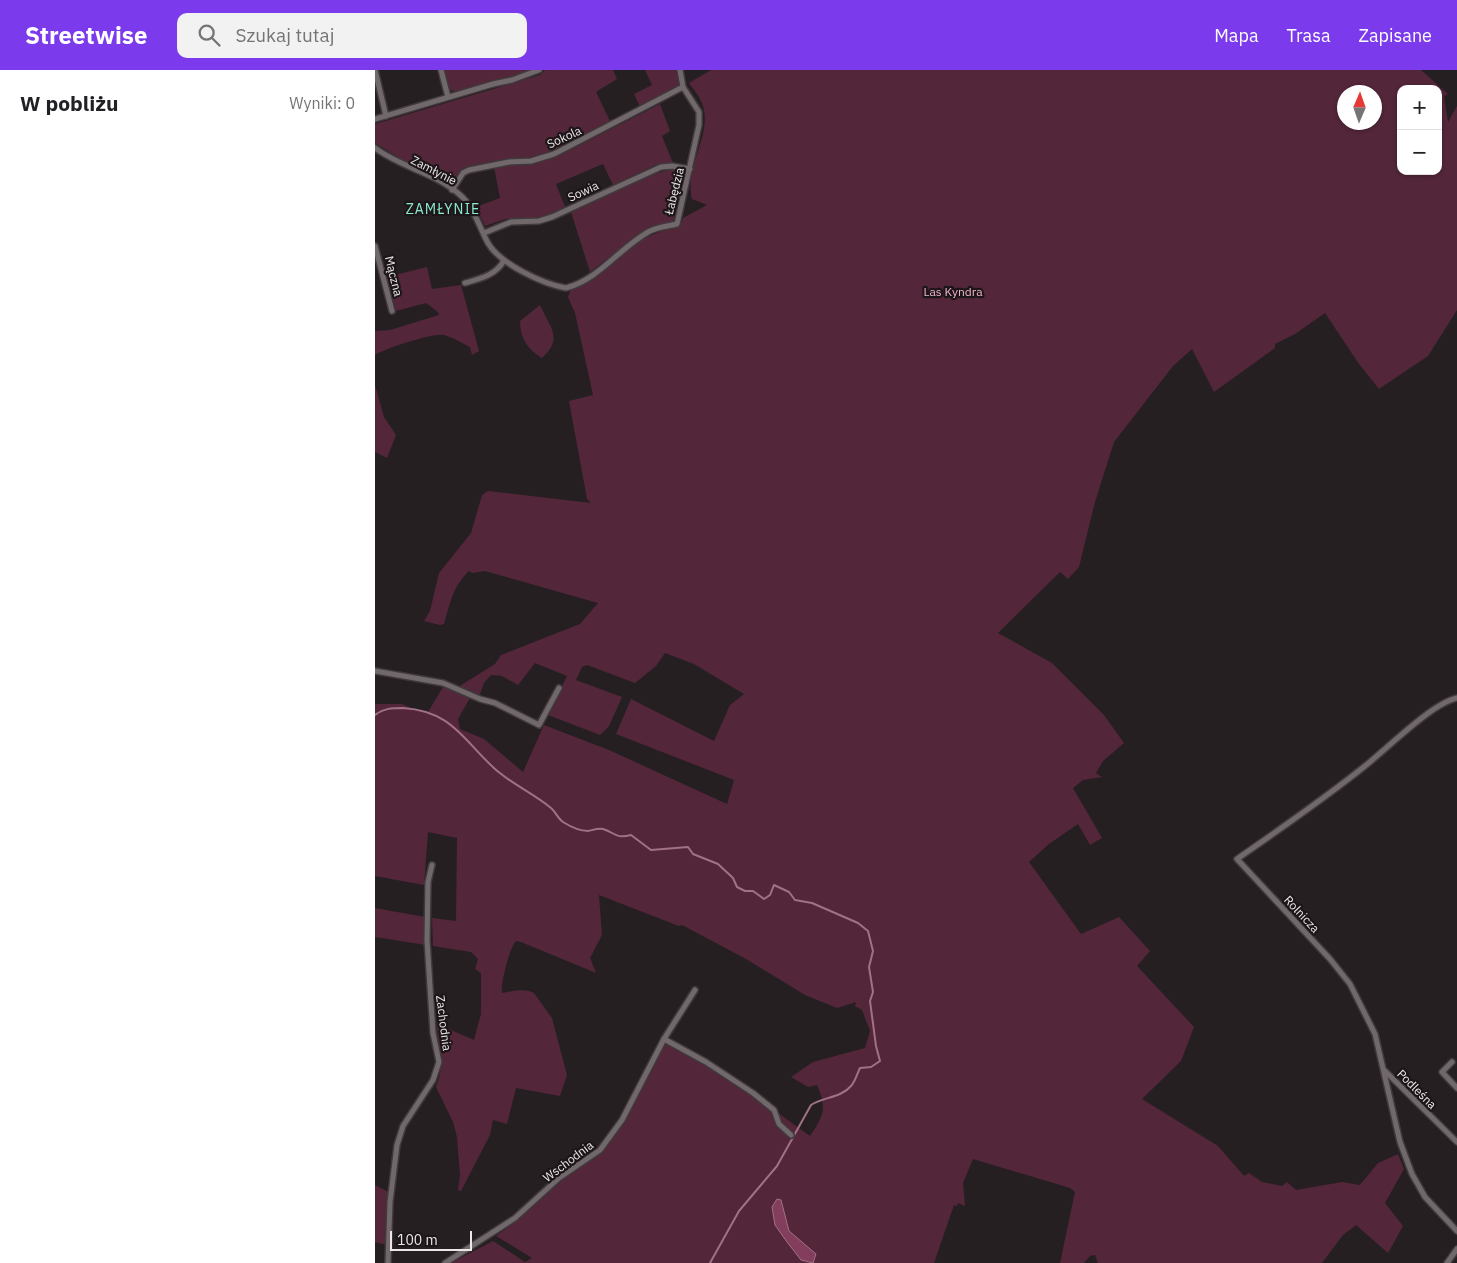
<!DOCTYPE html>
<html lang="pl">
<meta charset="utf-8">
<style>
:root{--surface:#fff;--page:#f2f2f2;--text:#202124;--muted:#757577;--line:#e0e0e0;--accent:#7c3aed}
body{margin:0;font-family:"IBM Plex Sans",sans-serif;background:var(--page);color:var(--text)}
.controls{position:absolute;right:15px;top:15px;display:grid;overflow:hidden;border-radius:10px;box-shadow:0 1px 4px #0004}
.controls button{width:45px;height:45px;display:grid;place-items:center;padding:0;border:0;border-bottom:1px solid var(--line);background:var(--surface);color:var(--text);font:25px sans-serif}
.compass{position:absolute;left:962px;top:15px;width:45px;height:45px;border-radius:50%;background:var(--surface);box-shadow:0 1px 4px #0004;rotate:2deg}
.scale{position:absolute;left:15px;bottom:12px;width:82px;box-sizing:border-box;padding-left:5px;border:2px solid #ece7e9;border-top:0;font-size:14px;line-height:18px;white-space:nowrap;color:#ece7e9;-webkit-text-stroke:4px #1d1618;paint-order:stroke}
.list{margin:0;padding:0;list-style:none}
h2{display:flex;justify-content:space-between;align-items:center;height:65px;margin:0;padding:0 20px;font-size:21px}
h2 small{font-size:16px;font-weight:400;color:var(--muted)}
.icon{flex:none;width:28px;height:28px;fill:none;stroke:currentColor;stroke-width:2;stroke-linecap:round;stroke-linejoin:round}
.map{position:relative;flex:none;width:1082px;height:1193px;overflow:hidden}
header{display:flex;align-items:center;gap:30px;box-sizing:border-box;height:70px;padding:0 25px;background:var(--accent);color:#fff}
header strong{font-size:24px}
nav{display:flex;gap:28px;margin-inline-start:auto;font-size:18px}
.search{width:350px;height:45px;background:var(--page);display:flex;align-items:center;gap:12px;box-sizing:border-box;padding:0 18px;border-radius:10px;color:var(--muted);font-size:19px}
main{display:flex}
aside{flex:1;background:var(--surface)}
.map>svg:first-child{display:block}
</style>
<header>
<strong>Streetwise</strong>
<div class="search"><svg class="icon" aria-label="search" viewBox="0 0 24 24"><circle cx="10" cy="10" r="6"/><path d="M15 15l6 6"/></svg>Szukaj tutaj</div>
<nav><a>Mapa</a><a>Trasa</a><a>Zapisane</a></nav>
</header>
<main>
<aside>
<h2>W pobliżu<small>Wyniki: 0</small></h2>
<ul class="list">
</ul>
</aside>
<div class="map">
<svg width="1082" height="1193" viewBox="0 0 1082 1193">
<rect width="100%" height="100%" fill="#261f22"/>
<g fill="#53263a" fill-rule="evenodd">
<polygon points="69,0 158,0 152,4 122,10 80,22 74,19"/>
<polygon points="170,0 238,0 242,9 221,22 236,53 166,85 88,99 78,112 39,97 0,73 0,54 165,5"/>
<polygon points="270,0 301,0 305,15 265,37 259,24 277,15"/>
<path d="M 336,0 L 1046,0 L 1073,24 L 1069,26 L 1073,52 L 1082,36 L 1082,240 L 1053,286 L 1004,319 L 984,294 L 950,243 L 920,264 L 900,274 L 900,278 L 839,322 L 817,279 L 798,296 L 739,372 L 720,432 L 704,497 L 693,509 L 685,502 L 623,563 L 677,593 L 729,645 L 749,673 L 728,691 L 721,703 L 727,707 L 708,710 L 698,718 L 727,768 L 715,775 L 703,754 L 674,774 L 654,792 L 706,864 L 744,847 L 775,881 L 762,896 L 819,957 L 806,991 L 767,1029 L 843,1076 L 869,1106 L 874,1103 L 887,1112 L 907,1116 L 912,1112 L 921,1120 L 967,1112 L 985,1115 L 1003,1093 L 1023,1084 L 1029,1099 L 1010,1133 L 1028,1156 L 1013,1183 L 981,1155 L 968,1165 L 947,1193 L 723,1193 L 720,1185 L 715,1186 L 709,1193 L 685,1193 L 700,1122 L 695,1118 L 598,1089 L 588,1113 L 590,1136 L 583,1133 L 582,1136 L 579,1135 L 559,1193 L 76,1193 L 118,1171 L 150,1192 L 157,1188 L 121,1166 C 149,1146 172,1123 198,1101 C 215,1086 234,1072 247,1053 C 265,1027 278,996 291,967 L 335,994 L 435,1066 C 449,1045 452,1038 442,1015 L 433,1017 L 416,1007 L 438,992 L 490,978 L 495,961 L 487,940 L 480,936 L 481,932 L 462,938 L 430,925 L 371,889 L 307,855 L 304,856 L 224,825 L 227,865 L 215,888 L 221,903 L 146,872 L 141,871 C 135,876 125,915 127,923 C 137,921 150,918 159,923 L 177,948 L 192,1005 L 185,1026 L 141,1018 L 132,1054 L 118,1050 L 115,1065 L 86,1121 L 83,1120 L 85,1105 L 82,1067 L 78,1052 L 61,1017 C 71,992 63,979 62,954 L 99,970 L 106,944 L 106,903 L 100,899 L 103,889 L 96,882 L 58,876 L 57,848 L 81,851 L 82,768 L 53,762 L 49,815 L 0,806 L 0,634 L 27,634 L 43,641 L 53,642 L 68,617 L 83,617 L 120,594 L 126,585 L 205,554 L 223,533 L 110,501 L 97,503 L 94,501 C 78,516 75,533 69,554 L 65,555 L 49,551 L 55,541 L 64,503 L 96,463 L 107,425 L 113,421 L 216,433 L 212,429 L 194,331 L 218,325 L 200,243 L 193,227 L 196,219 L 223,206 L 261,172 L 307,152 L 308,148 L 332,135 L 317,129 C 309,98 337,65 328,36 C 326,28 319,20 314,13 ZM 1026,19 L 1063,19 L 1063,101 L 1026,101 ZM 969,22 L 999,22 L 999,52 L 969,52 ZM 290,583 L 319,594 L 369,624 L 355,635 L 339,671 L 256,629 L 241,664 L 359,710 L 352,734 L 234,680 L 169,655 L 148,702 L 109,669 L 85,659 L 83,649 L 95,628 L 104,627 L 109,613 L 116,605 L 127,606 L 143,615 L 160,593 L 192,606 L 173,645 L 225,665 L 234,656 L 247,627 L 201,610 L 207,597 L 212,595 L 260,613 L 281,596 Z"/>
<polygon points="285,34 295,61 287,66 298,93 280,95 238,115 228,94 181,114 190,137 166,148 130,149 110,156 101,137 125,128 119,97 156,93 181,87"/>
<polygon points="303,97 311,101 298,152 274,157 215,202 196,142 276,105"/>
<path d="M 52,197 L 57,219 L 86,215 L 104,281 L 97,285 L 95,277 C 87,273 77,267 69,265 C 58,263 11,278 0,285 L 0,261 L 15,260 L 64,245 L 63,242 L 51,233 L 21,241 L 12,207 Z"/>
<path d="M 165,235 C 175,258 189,268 167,288 C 152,279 145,268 145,251 Z"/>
<polygon points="0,315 9,347 21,365 12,388 0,382"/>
<polygon points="0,838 50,847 51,875 0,867"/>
<polygon points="0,1115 15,1123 12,1175 0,1172"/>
</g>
<polygon fill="#823e5c" stroke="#a27186" points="402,1129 406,1130 414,1161 441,1184 438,1193 426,1190 412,1172 400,1155 397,1137"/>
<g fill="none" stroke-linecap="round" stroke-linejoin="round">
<path stroke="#a27186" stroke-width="2" d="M 0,645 C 9,638 17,638 28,638 C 77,641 88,670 120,699 C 138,715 158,723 176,738 C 181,742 183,749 188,752 C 196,757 204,761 213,761 C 218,760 223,758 228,759 C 241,763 240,769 256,765 L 276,780 L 313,777 L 318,784 L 343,794 L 358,808 L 362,817 L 370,821 L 378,821 L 389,829 L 395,825 L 399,815 L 414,822 L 420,830 L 437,833 L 483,853 L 493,861 L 498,881 L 494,897 L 498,922 L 495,931 L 501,976 L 505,991 L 496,997 L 485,998 C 482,1004 480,1012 476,1016 C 466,1028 448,1027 436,1035 L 402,1096 L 364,1141 L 335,1193"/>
<defs>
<g id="street">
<polyline points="0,0 11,46"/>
<polyline points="66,0 73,27"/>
<polyline points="0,49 118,14 137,10 164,0"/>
<path d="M 0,78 C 25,97 62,104 84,124 C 99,136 104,157 113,173 C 125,194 168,214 191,218 C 225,209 245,177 275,161 C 283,157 293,156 302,154 L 324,55 L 324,42 L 308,17 L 305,0"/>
<polyline points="77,120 88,103 94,100 134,92 156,91 179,84 308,17"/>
<polyline points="109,163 136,152 164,151 177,147 286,97 297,96 315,99"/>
<polyline points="0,176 17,241"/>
<path d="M 90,213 C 104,209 122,205 129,190"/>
<polyline points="0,601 68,613 105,629 120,633 164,655 184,618"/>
<path d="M 1082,628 C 1056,634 1013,678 990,696 C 949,729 905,759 862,789 L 955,889 L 975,914 L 1000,964 L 1025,1072 L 1037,1104 L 1050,1127 L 1082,1161"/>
<polyline points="289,969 331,992 378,1023 399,1040 404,1054 416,1065"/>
<polyline points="1077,992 1067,1002 1082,1018"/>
<polyline points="1010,1001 1082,1072"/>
<polyline points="13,1193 15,1132 22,1075 28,1056 58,1010 64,992 58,963 52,870 53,812 57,795"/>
<polyline points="70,1193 140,1148 184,1108 225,1080 247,1050 289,969 320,920"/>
<polyline points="1072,1193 1082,1179"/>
</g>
</defs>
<use href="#street" stroke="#403a3c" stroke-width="8"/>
<use href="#street" stroke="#71686b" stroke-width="5"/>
</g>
<g text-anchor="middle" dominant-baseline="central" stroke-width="4.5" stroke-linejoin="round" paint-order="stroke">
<g font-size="12" fill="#ece7e9" stroke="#1d1618">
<text transform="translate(189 67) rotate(-25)">Sokola</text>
<text transform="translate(59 100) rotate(27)">Zamłynie</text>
<text transform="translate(208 121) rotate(-25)">Sowia</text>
<text transform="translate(299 121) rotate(-76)">Łabędzia</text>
<text transform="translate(19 206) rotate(76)">Mączna</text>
<text transform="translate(927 844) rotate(47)">Rolnicza</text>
<text transform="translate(69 953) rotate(83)">Zachodnia</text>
<text transform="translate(1042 1019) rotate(45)">Podleśna</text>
<text transform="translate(193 1091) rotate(-37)">Wschodnia</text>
</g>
<g font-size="12" fill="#f4b6cf" stroke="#1d1618">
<text x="578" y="221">Las Kyndra</text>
</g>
<g font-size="14" letter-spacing="1" fill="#8aeacf" stroke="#1d1618">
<text x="68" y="139">ZAMŁYNIE</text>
</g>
</g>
</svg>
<div class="controls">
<button>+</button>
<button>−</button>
</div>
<svg class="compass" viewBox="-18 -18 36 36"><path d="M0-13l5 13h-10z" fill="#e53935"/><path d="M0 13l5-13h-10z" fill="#757577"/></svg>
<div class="scale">100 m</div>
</div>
</main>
